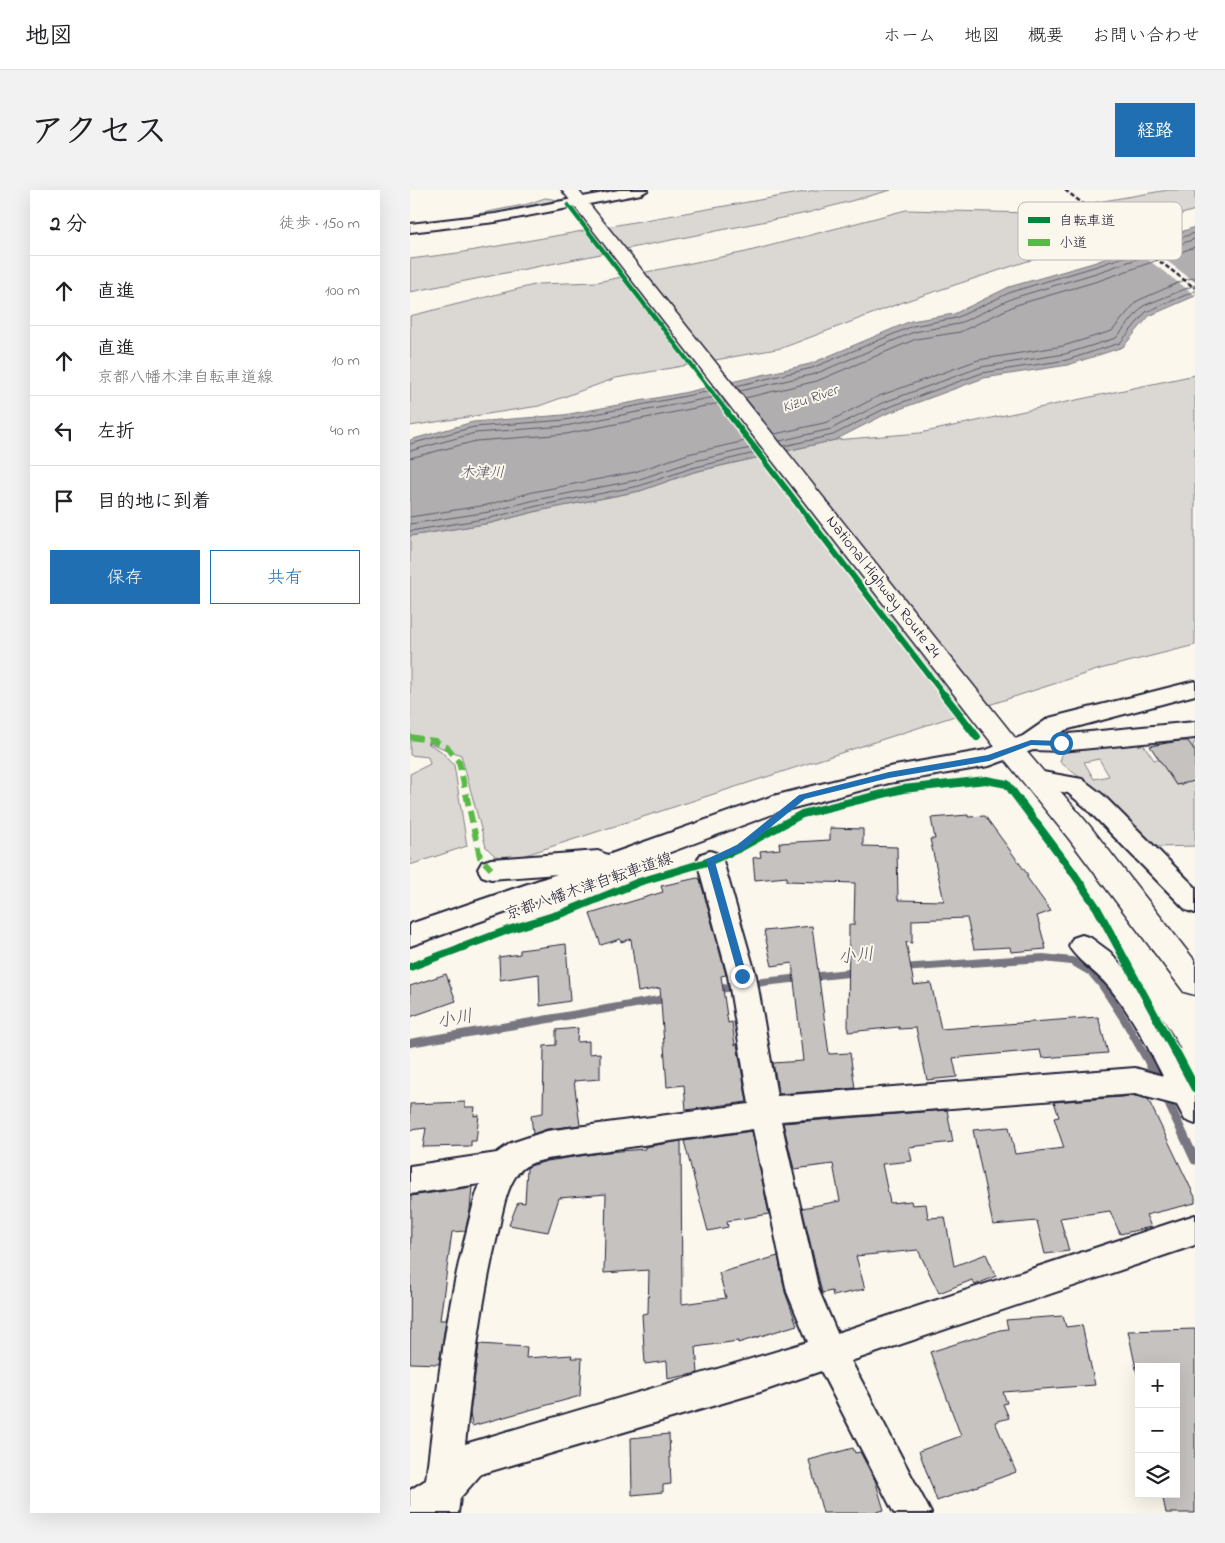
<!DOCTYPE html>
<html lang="ja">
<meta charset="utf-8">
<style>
:root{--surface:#fff;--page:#f2f2f2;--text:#202124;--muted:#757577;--line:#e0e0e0;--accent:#1f6fb2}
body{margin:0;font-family:"Indie Flower","Klee One",sans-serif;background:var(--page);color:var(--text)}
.controls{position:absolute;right:15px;bottom:15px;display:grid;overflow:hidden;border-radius:0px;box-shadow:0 5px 20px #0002}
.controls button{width:45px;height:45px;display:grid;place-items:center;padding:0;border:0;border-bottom:1px solid var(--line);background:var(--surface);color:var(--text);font:25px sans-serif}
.stop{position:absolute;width:15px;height:15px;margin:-11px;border:4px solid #1f6fb2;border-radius:50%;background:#fff}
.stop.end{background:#1f6fb2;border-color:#fff;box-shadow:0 1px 5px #0008}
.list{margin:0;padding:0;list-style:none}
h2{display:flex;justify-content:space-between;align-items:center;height:65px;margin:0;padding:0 20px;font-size:21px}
h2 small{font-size:16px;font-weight:400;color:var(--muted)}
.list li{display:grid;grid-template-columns:32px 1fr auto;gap:15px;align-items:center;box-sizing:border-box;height:70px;padding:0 20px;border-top:1px solid var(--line)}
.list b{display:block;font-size:19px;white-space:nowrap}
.list p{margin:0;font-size:16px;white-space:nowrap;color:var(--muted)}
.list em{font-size:16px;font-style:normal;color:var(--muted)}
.actions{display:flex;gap:10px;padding:15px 20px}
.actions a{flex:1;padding:11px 0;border:1px solid var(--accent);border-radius:0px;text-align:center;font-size:18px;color:var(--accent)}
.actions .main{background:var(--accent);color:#fff}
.icon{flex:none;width:28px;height:28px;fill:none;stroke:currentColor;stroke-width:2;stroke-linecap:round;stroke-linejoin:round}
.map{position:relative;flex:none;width:785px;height:1323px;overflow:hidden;border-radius:0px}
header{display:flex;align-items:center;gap:30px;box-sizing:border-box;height:70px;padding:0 25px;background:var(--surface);border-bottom:1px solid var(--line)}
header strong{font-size:24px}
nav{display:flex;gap:28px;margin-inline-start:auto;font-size:18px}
.intro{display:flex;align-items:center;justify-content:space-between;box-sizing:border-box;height:120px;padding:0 30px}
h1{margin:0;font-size:35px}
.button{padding:12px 22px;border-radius:0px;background:var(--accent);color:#fff;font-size:18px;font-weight:700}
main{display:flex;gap:30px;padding:0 30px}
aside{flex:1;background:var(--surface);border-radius:0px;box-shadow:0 5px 20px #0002}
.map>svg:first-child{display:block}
</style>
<header>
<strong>地図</strong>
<nav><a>ホーム</a><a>地図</a><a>概要</a><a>お問い合わせ</a></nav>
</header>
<div class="intro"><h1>アクセス</h1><a class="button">経路</a></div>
<main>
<aside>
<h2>2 分<small>徒歩 · 150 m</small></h2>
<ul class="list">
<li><svg class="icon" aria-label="ahead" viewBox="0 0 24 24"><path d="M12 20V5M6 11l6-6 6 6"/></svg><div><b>直進</b></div><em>100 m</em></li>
<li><svg class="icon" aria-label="ahead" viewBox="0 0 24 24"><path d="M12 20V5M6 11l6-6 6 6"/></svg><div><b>直進</b><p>京都八幡木津自転車道線</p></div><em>10 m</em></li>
<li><svg class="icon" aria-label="left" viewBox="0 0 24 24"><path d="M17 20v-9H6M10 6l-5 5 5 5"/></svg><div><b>左折</b></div><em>40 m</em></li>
<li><svg class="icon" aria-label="arrive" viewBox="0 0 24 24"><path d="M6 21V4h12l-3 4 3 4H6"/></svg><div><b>目的地に到着</b></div></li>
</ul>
<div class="actions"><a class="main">保存</a><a>共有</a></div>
</aside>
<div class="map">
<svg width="785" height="1323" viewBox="0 0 785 1323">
<rect width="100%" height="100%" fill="#fbf7ec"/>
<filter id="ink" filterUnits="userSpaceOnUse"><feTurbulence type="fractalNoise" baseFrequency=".02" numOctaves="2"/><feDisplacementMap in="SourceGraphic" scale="10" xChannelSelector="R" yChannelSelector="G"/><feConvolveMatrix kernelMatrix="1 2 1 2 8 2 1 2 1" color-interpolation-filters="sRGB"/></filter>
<g filter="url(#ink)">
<g fill="#dbd8d3" stroke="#7e7d87" fill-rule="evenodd">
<polygon points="406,0 481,0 397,23 0,102 0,69 48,63"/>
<polygon points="758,0 785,0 785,20 642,63 496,111 372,158 206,188 129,216 0,236 0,126 128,94 187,92 336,62 496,20 623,23"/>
<polygon points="135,8 149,10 143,12 145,13 71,27 32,31 118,14"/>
<polygon points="785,185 785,455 690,479 103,669 85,666 76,657 51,565 22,554 17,553 31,561 44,575 57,656 0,675 0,584 20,574 18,567 0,565 0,346 81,333 128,321 230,301 284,282 425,250 510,243"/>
<path d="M 781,545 L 785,548 L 785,553 L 783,554 L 785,561 L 769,551 L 745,555 L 743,552 L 733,554 L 744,570 L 754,568 L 759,584 L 766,595 L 772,594 L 769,589 L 785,589 L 785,656 L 745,657 L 690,603 L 650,572 L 653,560 ZM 689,569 L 699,586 L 684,589 L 674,572 Z"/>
</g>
<polygon fill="#b1aeb0" stroke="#787681" points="785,37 785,106 739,126 713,157 658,175 574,188 476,224 425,250 284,282 230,301 128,321 81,333 0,346 0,250 63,232 154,225 273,203 400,174 501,131 544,124 599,97 683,73"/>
<g fill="#fbf7ec">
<polygon points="733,53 785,92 785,105 721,57"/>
<polygon points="299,194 356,268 350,270 293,196"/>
</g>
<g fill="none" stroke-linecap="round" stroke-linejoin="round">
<g stroke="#5b5a6a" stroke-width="1">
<polyline points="326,196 402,178 503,136 546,128 601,102 684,77 785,43"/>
<polyline points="330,201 405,184 504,142 548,134 603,108 686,83 785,49"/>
<polyline points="335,208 407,191 506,149 550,142 606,115 688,91 785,57"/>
<polyline points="365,244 418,232 469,206 568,170 653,156 702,141 727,111 777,89 785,88"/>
<polyline points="370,251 421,239 472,213 571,177 655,164 706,148 733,116 785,95"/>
<polyline points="0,254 64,237 155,230 306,200"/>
<polyline points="374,256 423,245 474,219 572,183 657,170 710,153 736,122 785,101"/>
<polyline points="0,261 65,243 155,236 310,206"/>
<polyline points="0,268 66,251 156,244 315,212"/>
<polyline points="0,327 77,315 123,302 225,282 278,264 344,249"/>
<polyline points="0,334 79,322 125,310 227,290 281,272 349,256"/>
<polyline points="0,341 80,328 127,316 229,296 282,278 353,261"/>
</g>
<g stroke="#787681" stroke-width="8">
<polyline points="492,778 633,768 662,771 681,782 692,795 714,829 735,866"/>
<polyline points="304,800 353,792 448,782"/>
<polyline points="0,853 260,808"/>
</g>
<g stroke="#787681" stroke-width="9">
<polyline points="735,864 749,893"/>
<polyline points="754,903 785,970"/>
</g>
</g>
<g fill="#c6c2c0" stroke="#22223b">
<polygon points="769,551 778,551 785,561 785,591 766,595 740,556"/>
<polygon points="558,625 558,627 575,626 618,685 616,686 641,721 627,726 636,759 601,762 600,757 564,759 557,728 502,730 502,753 496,752 504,795 521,793 531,839 688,827 698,863 632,868 630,860 543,868 547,887 517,890 506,838 489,839 489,837 438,842 439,735 444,735 445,693 377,691 377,687 345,690 343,668 351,667 350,661 370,659 369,653 420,650 420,638 453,639 453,656 487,657 488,710 534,711 520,649 525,649 521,628"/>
<polygon points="287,688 290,689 316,785 311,786 318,833 322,832 325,855 327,854 337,912 276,920 274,895 257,897 250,798 228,802 221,749 211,752 210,749 191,755 180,724 253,702 251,696"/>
<polygon points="402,736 419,864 440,863 445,898 369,904 363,873 393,871 382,773 362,776 354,741"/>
<polygon points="156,754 160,811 130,816 129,784 90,790 89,767 110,764 110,760"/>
<polygon points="36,784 46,811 0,827 0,796"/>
<polygon points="168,838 167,852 179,851 179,864 190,863 190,889 164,891 170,935 137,939 123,944 121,925 133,923 134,856 146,855 146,840"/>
<polygon points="725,906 738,909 785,1007 785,1013 736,1025 741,1037 710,1044 700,1021 650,1028 659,1061 635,1064 627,1031 583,1035 563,940 599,937 605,964 654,958 644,928 649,927 644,912"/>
<polygon points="55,912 55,917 65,917 64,926 69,925 66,951 61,951 61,956 13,957 16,938 0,940 0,914"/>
<polygon points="537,920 543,952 499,957 502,971 472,974 480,1013 501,1011 502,1015 516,1014 518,1028 535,1027 544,1076 576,1064 586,1086 565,1095 562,1090 529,1103 508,1060 446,1066 455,1099 423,1106 422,1101 412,1103 392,1018 430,1011 423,974 384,979 373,933"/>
<polygon points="342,941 359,1024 317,1031 318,1037 298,1041 274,951"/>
<polygon points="271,951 272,1114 316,1108 309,1083 368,1066 375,1102 387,1135 328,1153 328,1151 286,1157 288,1183 258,1189 257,1171 235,1174 232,1124 238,1123 239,1080 194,1083 196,1004 149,1008 138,1042 99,1035 108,1012 115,1013 117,978 120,976 137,971 197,962 235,959 235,957"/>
<polygon points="62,997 60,1020 55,1041 42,1042 30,1130 36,1130 29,1174 0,1173 1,1006"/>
<polygon points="653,1126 656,1137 672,1135 685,1195 593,1202 597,1213 593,1214 599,1228 585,1232 606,1282 527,1311 509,1261 551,1246 520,1162 590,1140 598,1139 596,1130"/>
<polygon points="785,1139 785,1323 756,1323 752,1304 766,1304 766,1177 729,1177 729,1193 718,1141"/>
<polygon points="69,1154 117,1157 116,1168 162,1165 161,1168 172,1168 170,1206 62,1236 60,1223"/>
<polygon points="259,1244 261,1294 253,1295 253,1302 222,1305 221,1248"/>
<polygon points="443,1258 445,1263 450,1262 465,1290 474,1320 463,1323 413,1323 399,1270"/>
</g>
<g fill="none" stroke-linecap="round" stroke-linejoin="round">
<defs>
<g id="street">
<polygon points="209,0 238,0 231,4 85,32 0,42 0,34 85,24"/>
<polygon points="785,491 785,505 655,540 648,545 785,532 785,548 651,561 623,560 579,576 479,593 368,622 134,709 0,756 0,734 147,684 81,689 72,686 68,679 72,672 81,669 188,661 198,665 363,606 479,577 576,560 613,546 639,528"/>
<polygon points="627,581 672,589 693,605 785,697 785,723 776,720 675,617 658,603 619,596 615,590 619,584"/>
<path d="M 300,661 L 309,664 L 313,671 L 346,786 L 367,906 L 725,878 L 753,886 C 737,855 721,824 699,797 C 688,783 666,770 659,756 L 663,748 L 672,745 L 681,748 L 700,762 L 733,800 L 761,845 L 785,891 L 785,934 L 775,930 L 767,915 L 725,904 L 371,931 L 409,1101 L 427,1143 L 785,1025 L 785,1055 L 441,1171 L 521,1323 L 484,1323 L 411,1181 L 350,1202 L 71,1284 L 50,1308 L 48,1323 L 0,1323 L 0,1300 L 16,1290 C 26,1211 34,1130 54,1052 C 59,1033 63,1012 70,994 L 0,1004 L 0,976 L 87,963 L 101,953 L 137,941 L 339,914 L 318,786 L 287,671 L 291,664 ZM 343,939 L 377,1102 L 398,1152 L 55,1254 C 63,1183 71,1112 88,1042 C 92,1024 95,1003 105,987 C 113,975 123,972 137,969 Z"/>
</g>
<polygon id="highway" points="152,0 168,0 610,554 679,635 785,771 785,805 774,802 659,649 592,566"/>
</defs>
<use href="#street" stroke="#22223b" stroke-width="4"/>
<use href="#highway" stroke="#22223b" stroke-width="3"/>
<use href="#street" fill="#fbf7ec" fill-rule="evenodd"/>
<use href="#highway" fill="#fbf7ec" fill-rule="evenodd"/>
<polyline stroke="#22223b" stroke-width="2.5" stroke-dasharray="4.5 2.5" stroke-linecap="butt" points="655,0 785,98"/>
<polyline stroke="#58b947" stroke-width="6" stroke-dasharray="12 6" stroke-linecap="butt" points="0,547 25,551 38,558 49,572 70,667 81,679"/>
<defs>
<polyline id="cycleway-far3" points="158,15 318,223"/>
<polyline id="cycleway-far2" points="317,222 535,506"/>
<g id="cycleway-far1">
<polyline points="534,505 567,547"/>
<polyline points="0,777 98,740 153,723 229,692 300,671 330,658 392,624 493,599 576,590 597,594 662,681 687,718 767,866"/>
</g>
<polyline id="cycleway" points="767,864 785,898"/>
</defs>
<use href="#cycleway-far3" stroke="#fbf7ec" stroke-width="6"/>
<use href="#cycleway-far2" stroke="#fbf7ec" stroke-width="9"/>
<use href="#cycleway-far1" stroke="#fbf7ec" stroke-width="11"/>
<use href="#cycleway" stroke="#fbf7ec" stroke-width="12"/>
<use href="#cycleway-far3" stroke="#00873e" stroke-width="4.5"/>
<use href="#cycleway-far2" stroke="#00873e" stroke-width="6"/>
<use href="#cycleway-far1" stroke="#00873e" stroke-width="8"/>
<use href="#cycleway" stroke="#00873e" stroke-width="9"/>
</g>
</g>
<polygon fill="#1f6fb2" points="621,550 651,551 655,553 651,556 621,555 579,571 479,588 395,609 333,660 305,672 337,786 332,790 329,789 296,671 297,669 327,655 389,605 479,582 578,565"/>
<g text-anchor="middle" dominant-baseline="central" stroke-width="4" stroke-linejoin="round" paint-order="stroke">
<g font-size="15" font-style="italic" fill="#545364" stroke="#fbf7ec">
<text transform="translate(400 209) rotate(-19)">Kizu River</text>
<text x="72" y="283">木津川</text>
</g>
<g font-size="16" fill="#22223b" stroke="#fbf7ec">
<text transform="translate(473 397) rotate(52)">National Highway Route 24</text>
<text transform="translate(179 697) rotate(-19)">京都八幡木津自転車道線</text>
</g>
<g font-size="18" font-style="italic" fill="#545364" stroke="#fbf7ec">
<text transform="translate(446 767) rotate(-6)">小川</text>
<text transform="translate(45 830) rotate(-10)">小川</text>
</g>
</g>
<rect x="608" y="12" width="164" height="58" rx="8" fill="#fbf7ec" stroke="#bab7b7" stroke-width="1"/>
<rect x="618" y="27" width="22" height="6" fill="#00873e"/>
<rect x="618" y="49" width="22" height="7" fill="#58b947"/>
<g font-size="14" fill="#22223b">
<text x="649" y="35">自転車道</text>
<text x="649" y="57">小道</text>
</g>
</svg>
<div class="controls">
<button>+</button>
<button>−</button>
<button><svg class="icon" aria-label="layers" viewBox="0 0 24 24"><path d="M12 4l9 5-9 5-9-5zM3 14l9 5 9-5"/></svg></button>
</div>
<div class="stop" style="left:651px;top:553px"></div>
<div class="stop end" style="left:332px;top:786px"></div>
</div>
</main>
